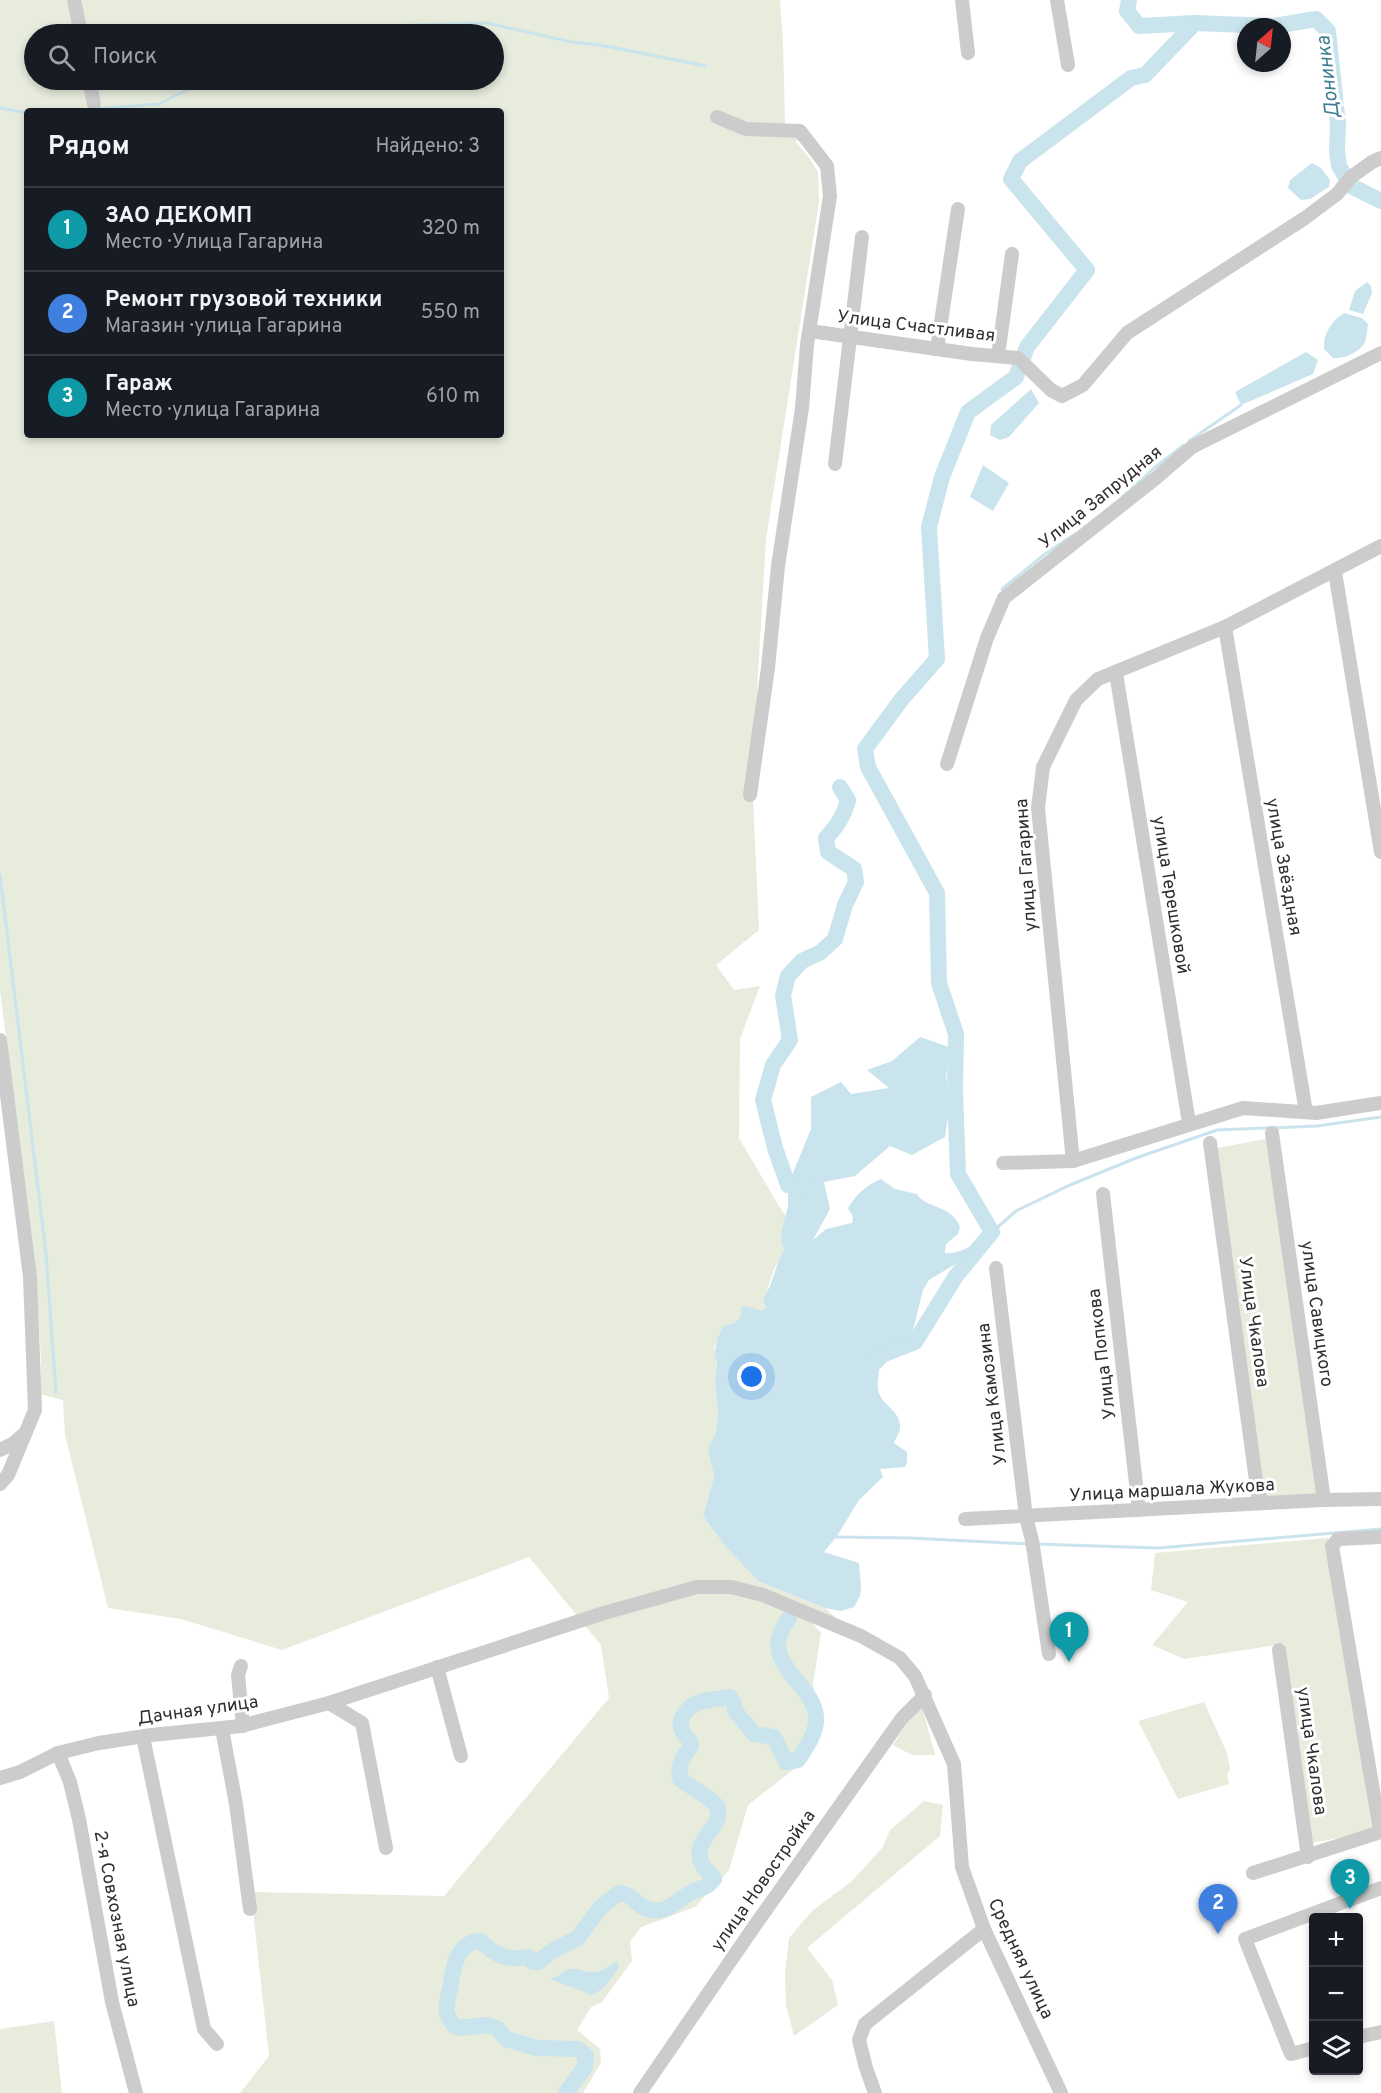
<!DOCTYPE html>
<html lang="ru">
<meta charset="utf-8">
<style>
:root{--surface:#171b24;--page:#20242c;--text:#f1f3f6;--muted:#9ea1a6;--line:#363941;--accent:#2563eb}
body{margin:0;font-family:Overpass,sans-serif;background:var(--page);color:var(--text)}
.controls{position:absolute;right:18px;bottom:18px;display:grid;overflow:hidden;border-radius:6px;box-shadow:0 3px 9px #0003}
.controls button{width:54px;height:54px;display:grid;place-items:center;padding:0;border:0;border-bottom:2px solid var(--line);background:var(--surface);color:var(--text);font:30px sans-serif}
.compass{position:absolute;left:1237px;top:18px;width:54px;height:54px;border-radius:50%;background:var(--surface);box-shadow:0 3px 9px #0003;rotate:27deg}
.you{position:absolute;left:752px;top:1377px;width:21px;height:21px;margin:-15px;border:4px solid #fff;border-radius:50%;background:#1a73e8;box-shadow:0 0 0 9px #1a73e833}
.badge{display:grid;place-items:center;width:39px;height:39px;border-radius:50%;background:var(--accent);color:#fff;font-size:20px;font-weight:700}
.pin{position:absolute;translate:-50% -50px;filter:drop-shadow(0 2px 3px #0008)}
.pin::after{content:'';position:absolute;top:32px;width:21px;height:18px;background:inherit;clip-path:polygon(0 0,100% 0,50% 100%)}
.list{margin:0;padding:0;list-style:none}
h2{display:flex;justify-content:space-between;align-items:center;height:78px;margin:0;padding:0 24px;font-size:26px}
h2 small{font-size:20px;font-weight:400;color:var(--muted)}
.list li{display:grid;grid-template-columns:39px 1fr auto;gap:18px;align-items:center;box-sizing:border-box;height:84px;padding:0 24px;border-top:2px solid var(--line)}
.list b{display:block;font-size:22px;white-space:nowrap}
.list p{margin:0;font-size:20px;white-space:nowrap;color:var(--muted)}
.list em{font-size:20px;font-style:normal;color:var(--muted)}
.icon{flex:none;width:33px;height:33px;fill:none;stroke:currentColor;stroke-width:2;stroke-linecap:round;stroke-linejoin:round}
.map{position:relative;flex:none;width:1381px;height:2093px;overflow:hidden}
.search{position:absolute;background:var(--surface);box-shadow:0 3px 9px #0003;left:24px;top:24px;width:480px;height:66px;display:flex;align-items:center;gap:15px;box-sizing:border-box;padding:0 21px;border-radius:33px;color:var(--muted);font-size:22px}
.panel{position:absolute;background:var(--surface);box-shadow:0 3px 9px #0003;left:24px;top:108px;width:480px;height:330px;border-radius:6px}
.map>svg:first-child{display:block}
</style>
<div class="map">
<svg width="1381" height="2093" viewBox="0 0 1381 2093">
<rect width="100%" height="100%" fill="#fff"/>
<g fill="#e7ecdd" fill-rule="evenodd">
<path d="M 0,0 L 780,0 L 783,42 L 785,124 L 800,137 L 796,142 L 810,159 L 818,172 L 819,202 L 766,539 L 752,776 L 759,930 L 716,965 L 734,990 L 760,986 L 740,1039 L 739,1138 L 780,1208 L 786,1216 C 782,1228 780,1236 784,1249 C 777,1261 768,1283 766,1297 C 765,1303 767,1306 764,1312 L 746,1306 L 740,1313 L 741,1318 L 734,1323 L 724,1325 L 714,1348 L 717,1359 L 715,1384 L 718,1414 L 716,1432 L 708,1449 L 714,1477 L 703,1516 L 725,1546 L 758,1581 L 825,1608 L 842,1623 L 807,1617 L 821,1633 L 813,1684 L 820,1737 L 802,1763 L 748,1805 L 729,1870 L 695,1907 L 641,1927 L 630,1942 L 632,1961 L 602,2002 L 591,2007 L 577,2030 L 600,2049 L 601,2063 L 583,2093 L 240,2093 L 269,2056 L 251,1892 L 444,1896 L 609,1698 L 601,1645 L 529,1557 L 282,1650 L 181,1619 L 108,1608 L 65,1435 L 63,1400 L 40,1394 L 41,1361 L 36,1271 L 0,991 ZM 34,34 L 494,34 L 494,80 L 34,80 ZM 27,111 L 501,111 L 501,435 L 27,435 Z"/>
<polygon points="1266,1139 1318,1494 1270,1500 1260,1489 1217,1148"/>
<polygon points="1328,1538 1372,1832 1311,1843 1284,1644 1184,1659 1152,1645 1188,1602 1151,1590 1155,1553"/>
<polygon points="1204,1702 1227,1753 1230,1769 1227,1774 1229,1784 1178,1799 1138,1721"/>
<polygon points="922,1707 935,1755 912,1755 893,1745 908,1722"/>
<polygon points="924,1801 943,1805 940,1836 807,1948 832,1980 838,2005 794,2036 786,2005 785,1974 789,1938 812,1911 852,1881 883,1847 890,1830"/>
<polygon points="54,2021 62,2093 0,2093 0,2029"/>
</g>
<g fill="#c9e4ec">
<polygon points="1312,163 1321,168 1330,180 1329,187 1310,199 1301,200 1288,188 1290,180"/>
<polygon points="1367,282 1371,286 1372,293 1363,314 1349,310 1355,291"/>
<path d="M 1344,313 L 1362,318 L 1368,324 C 1367,329 1367,334 1366,339 C 1363,351 1345,359 1333,358 L 1324,349 C 1323,334 1331,321 1344,313 Z"/>
<polygon points="1306,352 1318,360 1313,374 1241,405 1235,392"/>
<polygon points="1031,389 1039,403 1009,437 1000,440 990,435 991,425"/>
<polygon points="983,465 1009,483 993,511 970,497"/>
<path d="M 920,1037 L 952,1048 L 946,1076 L 950,1104 L 945,1137 L 912,1155 L 890,1146 L 855,1176 L 824,1182 L 830,1209 L 813,1240 L 826,1229 L 852,1223 L 853,1217 L 848,1208 C 856,1194 867,1185 881,1179 L 895,1189 L 917,1194 C 924,1208 953,1205 960,1227 L 958,1234 L 946,1244 L 945,1253 C 962,1255 978,1241 992,1232 L 967,1257 L 929,1280 L 923,1290 L 913,1330 L 903,1345 L 879,1370 C 879,1376 877,1383 878,1389 C 880,1405 899,1409 900,1425 C 901,1432 896,1437 894,1443 L 907,1452 L 907,1462 L 905,1467 L 880,1469 L 883,1477 L 859,1500 L 837,1536 L 824,1552 L 859,1563 L 861,1588 L 860,1596 L 854,1607 L 841,1611 L 825,1608 L 758,1581 L 725,1546 L 703,1516 L 714,1477 L 708,1449 L 716,1432 L 718,1414 L 715,1384 L 717,1360 L 714,1357 L 717,1339 L 724,1325 L 734,1323 L 740,1318 L 741,1307 L 746,1306 L 763,1311 L 766,1307 L 763,1298 C 774,1284 775,1264 784,1249 L 781,1240 L 782,1229 L 788,1206 L 788,1185 L 811,1129 L 811,1097 L 841,1082 L 851,1094 L 889,1088 L 867,1070 L 892,1061 Z"/>
<path d="M 617,1961 L 619,1967 C 611,1979 605,1989 592,1995 L 550,1979 C 561,1977 562,1970 571,1969 C 577,1968 584,1972 590,1972 C 600,1974 609,1966 617,1961 Z"/>
</g>
<g fill="none" stroke-linecap="round" stroke-linejoin="round">
<g stroke="#c9e4ec" stroke-width="3">
<polyline points="371,34 414,25 487,23 571,42 600,45 706,66"/>
<polyline points="0,108 27,113"/>
<polyline points="69,111 159,104 206,80"/>
<polyline points="1189,441 1241,405"/>
<polyline points="1122,497 1154,468 1184,445"/>
<polyline points="1002,589 1045,554 1075,534"/>
<polyline points="0,875 46,1254 56,1393"/>
<polyline points="992,1232 1016,1211 1070,1185 1136,1158 1217,1130 1317,1126 1381,1117"/>
<polyline points="835,1537 910,1538 1029,1544"/>
<polyline points="1036,1544 1158,1548 1381,1529"/>
</g>
<g stroke="#c9e4ec" stroke-width="16">
<polyline points="1129,0 1127,11 1139,26 1195,23 1274,26 1316,19 1328,31 1338,124 1337,151 1339,166 1351,186 1381,201"/>
<path d="M 808,1190 L 807,1188 L 788,1185 L 775,1148 L 763,1100 L 773,1065 L 790,1040 L 783,995 L 788,976 L 802,961 L 821,952 L 835,939 L 845,905 L 856,882 L 854,869 L 828,852 L 826,838 C 837,826 844,816 848,800 L 840,787"/>
<polyline points="879,1356 915,1342 956,1276 992,1232 958,1174 955,1090 956,1034 939,983 937,893 868,767 865,749 901,700 937,659 929,527 942,477 968,412 1016,377 1027,347 1087,270 1011,179 1020,161 1131,78 1145,75 1195,23"/>
<path d="M 566,2093 L 585,2067 L 586,2056 L 578,2049 L 537,2048 L 506,2039 L 497,2028 L 486,2025 L 462,2028 L 454,2026 C 451,2021 448,2017 447,2013 C 446,2005 448,1996 450,1989 C 453,1970 455,1943 480,1941 C 495,1955 507,1961 528,1957 L 533,1962 L 538,1962 L 554,1950 L 578,1938 L 599,1909 L 619,1893 C 635,1895 635,1904 647,1909 C 668,1916 678,1898 694,1891 C 705,1886 705,1889 714,1879 C 711,1873 705,1870 702,1864 C 692,1844 714,1832 718,1817 C 718,1816 718,1808 718,1807 L 708,1798 L 680,1779 C 678,1765 682,1757 691,1746 C 690,1738 685,1737 682,1730 C 679,1725 681,1721 683,1716 C 695,1697 710,1701 730,1697 L 734,1703 L 735,1711 L 754,1734 L 774,1737 L 786,1762 L 798,1760 C 805,1749 815,1736 816,1722 C 819,1688 768,1669 780,1634 C 782,1629 786,1623 789,1618"/>
</g>
<g stroke="#ccc" stroke-width="14">
<polyline points="74,0 81,34"/>
<polyline points="962,0 968,53"/>
<polyline points="1057,0 1068,65"/>
<polyline points="89,80 94,104"/>
<polyline points="717,117 746,129 800,131 827,166 830,196 807,345 802,408 778,566 768,668 750,795"/>
<polyline points="810,331 972,354 1018,358 1051,390 1062,396 1083,385 1127,333 1305,218 1337,194 1351,177 1372,162 1381,158"/>
<polyline points="937,349 958,209"/>
<polyline points="998,356 1012,254"/>
<polyline points="835,464 862,237"/>
<polyline points="1335,572 1381,852"/>
<polyline points="1225,627 1306,1112"/>
<polyline points="1116,673 1189,1123"/>
<polyline points="947,764 987,638 1004,598 1156,478 1192,447 1381,353"/>
<polyline points="0,1040 30,1277 35,1410 8,1475 0,1484"/>
<polyline points="1272,1133 1324,1500"/>
<polyline points="1210,1143 1258,1495 1265,1503"/>
<polyline points="1073,1161 1038,808 1043,767 1076,700 1098,679 1225,627 1381,546"/>
<polyline points="1003,1163 1073,1161 1243,1108 1316,1113 1381,1103"/>
<polyline points="1103,1194 1139,1510"/>
<polyline points="996,1268 1026,1517 1032,1540 1049,1654"/>
<polyline points="0,1450 14,1443 24,1434"/>
<polyline points="965,1519 1324,1500 1381,1499"/>
<polyline points="1279,1650 1308,1857"/>
<polyline points="241,1666 238,1675 243,1726"/>
<polyline points="437,1667 461,1756"/>
<polyline points="329,1703 362,1723 386,1848"/>
<polyline points="222,1729 236,1804 250,1909"/>
<polyline points="143,1737 204,2029 217,2044"/>
<polyline points="58,1753 70,1782 79,1819 112,2002 136,2093"/>
<polyline points="0,1778 20,1772 58,1753 99,1743 151,1735 241,1726 329,1703 604,1613 697,1587 731,1587 763,1595 861,1636 900,1658 915,1676 954,1764 962,1867 984,1929 1061,2093"/>
<polyline points="1380,1832 1332,1546 1338,1539 1381,1537"/>
<polyline points="1253,1873 1381,1832"/>
<polyline points="1358,2037 1381,2032"/>
<polyline points="1314,2048 1291,2054 1245,1939 1381,1888"/>
<polyline points="640,2093 751,1931 902,1718 925,1695"/>
<polyline points="875,2093 866,2068 859,2040 865,2024 984,1929"/>
</g>
</g>
<g text-anchor="middle" dominant-baseline="central" stroke-width="6" stroke-linejoin="round" paint-order="stroke">
<g font-size="18" fill="#2f2f2f" stroke="#fff">
<text transform="translate(916 327) rotate(7)">Улица Счастливая</text>
<text transform="translate(1101 498) rotate(-39)">Улица Запрудная</text>
<text transform="translate(1027 865) rotate(-94)">улица Гагарина</text>
<text transform="translate(1283 867) rotate(80)">улица Звёздная</text>
<text transform="translate(1170 895) rotate(81)">улица Терешковой</text>
<text transform="translate(1316 1314) rotate(82)">улица Савицкого</text>
<text transform="translate(1253 1322) rotate(82)">Улица Чкалова</text>
<text transform="translate(1103 1354) rotate(-97)">Улица Попкова</text>
<text transform="translate(993 1394) rotate(-97)">Улица Камозина</text>
<text transform="translate(1172 1491) rotate(-3)">Улица маршала Жукова</text>
<text transform="translate(198 1711) rotate(-8)">Дачная улица</text>
<text transform="translate(1311 1751) rotate(82)">улица Чкалова</text>
<text transform="translate(764 1881) rotate(-55)">улица Новостройка</text>
<text transform="translate(116 1919) rotate(79)">2-я Совхозная улица</text>
<text transform="translate(1020 1959) rotate(65)">Средняя улица</text>
</g>
<g font-size="20" font-style="italic" fill="#3d7e91" stroke="#fff">
<text transform="translate(1329 77) rotate(-97)">Донинка</text>
</g>
</g>
</svg>
<div class="controls">
<button>+</button>
<button>−</button>
<button><svg class="icon" aria-label="layers" viewBox="0 0 24 24"><path d="M12 4l9 5-9 5-9-5zM3 14l9 5 9-5"/></svg></button>
</div>
<svg class="compass" viewBox="-18 -18 36 36"><path d="M0-13l5 13h-10z" fill="#e53935"/><path d="M0 13l5-13h-10z" fill="#9ea1a6"/></svg>
<div class="you"></div>
<div class="pin badge" style="left:1069px;top:1662px;background:#0f9aa8">1</div>
<div class="pin badge" style="left:1218px;top:1934px;background:#3f7fe0">2</div>
<div class="pin badge" style="left:1350px;top:1909px;background:#0f9aa8">3</div>
<div class="search"><svg class="icon" aria-label="search" viewBox="0 0 24 24"><circle cx="10" cy="10" r="6"/><path d="M15 15l6 6"/></svg>Поиск</div>
<section class="panel">
<h2>Рядом<small>Найдено: 3</small></h2>
<ul class="list">
<li><span class="badge" style="background:#0f9aa8">1</span><div><b>ЗАО ДЕКОМП</b><p>Место · Улица Гагарина</p></div><em>320 m</em></li>
<li><span class="badge" style="background:#3f7fe0">2</span><div><b>Ремонт грузовой техники</b><p>Магазин · улица Гагарина</p></div><em>550 m</em></li>
<li><span class="badge" style="background:#0f9aa8">3</span><div><b>Гараж</b><p>Место · улица Гагарина</p></div><em>610 m</em></li>
</ul>
</section>
</div>
